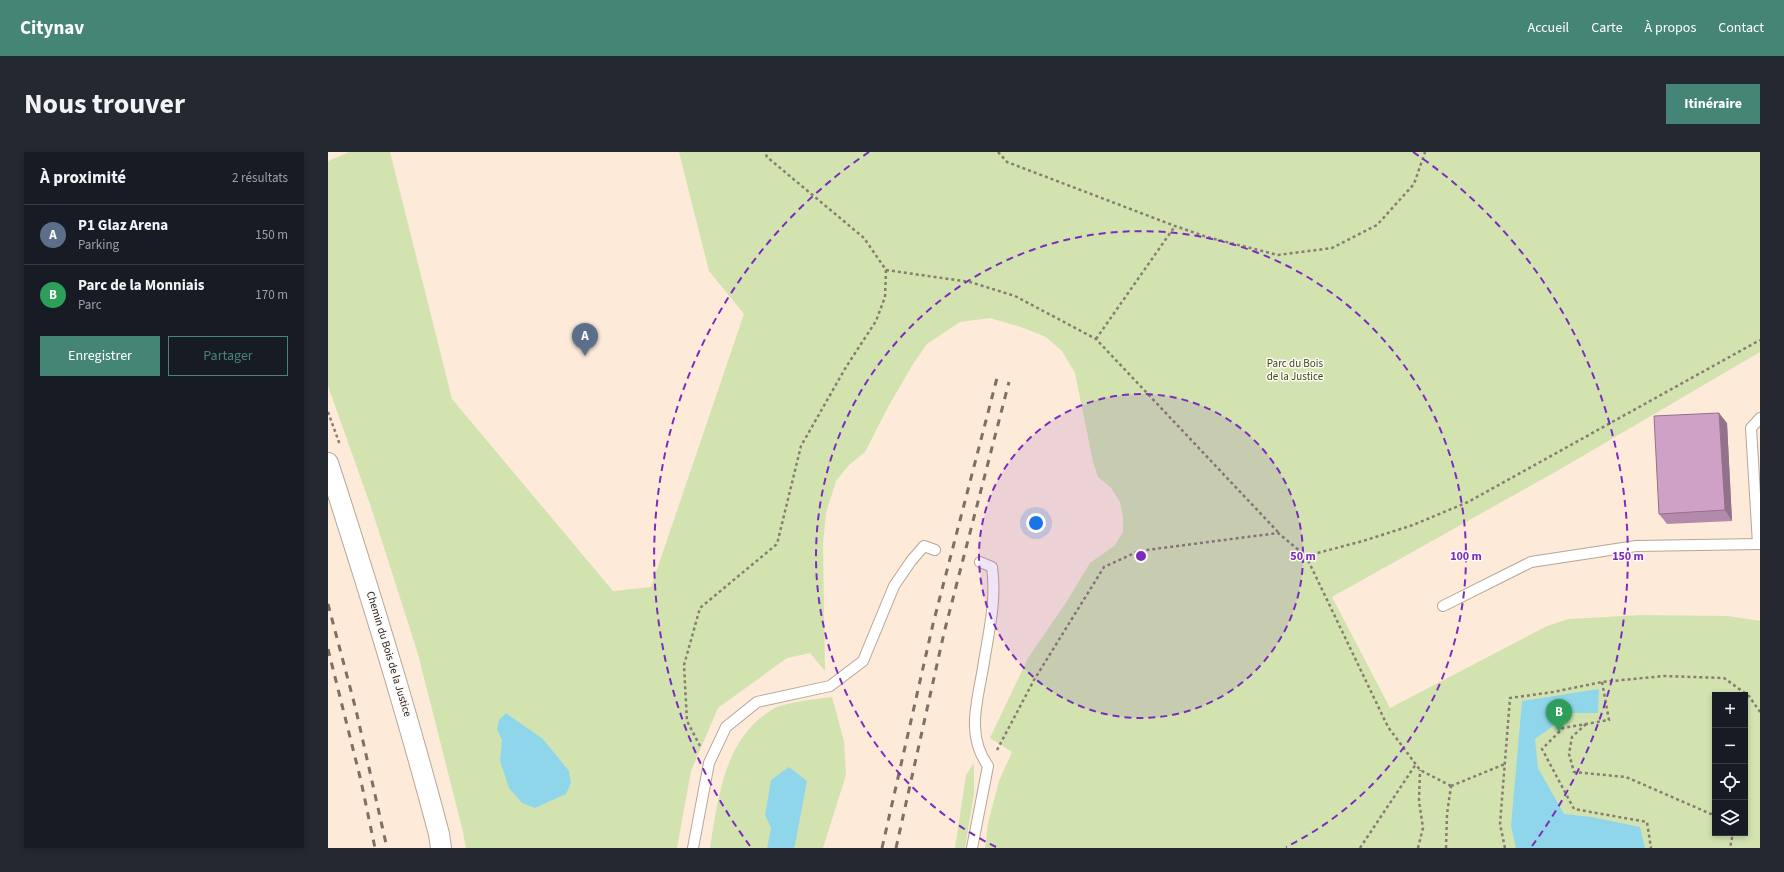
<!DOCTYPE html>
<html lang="fr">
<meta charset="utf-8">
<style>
:root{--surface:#171b24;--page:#242831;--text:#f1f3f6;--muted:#9ea1a6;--line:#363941;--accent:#448575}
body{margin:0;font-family:"Source Sans 3",sans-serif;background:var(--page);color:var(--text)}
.controls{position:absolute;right:12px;bottom:12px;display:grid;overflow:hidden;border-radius:0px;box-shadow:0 2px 6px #0003}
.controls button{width:36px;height:36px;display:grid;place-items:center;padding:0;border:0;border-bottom:1px solid var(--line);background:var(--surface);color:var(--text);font:20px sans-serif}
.you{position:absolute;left:708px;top:371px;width:14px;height:14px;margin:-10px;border:3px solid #fff;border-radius:50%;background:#1a73e8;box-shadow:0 0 0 6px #1a73e833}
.badge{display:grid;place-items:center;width:26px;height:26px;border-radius:50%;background:var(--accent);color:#fff;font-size:13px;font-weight:700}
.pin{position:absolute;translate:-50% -33px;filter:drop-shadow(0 1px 2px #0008)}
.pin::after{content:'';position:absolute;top:21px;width:14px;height:12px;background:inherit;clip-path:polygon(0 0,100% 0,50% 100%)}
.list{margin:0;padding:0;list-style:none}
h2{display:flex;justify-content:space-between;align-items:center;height:52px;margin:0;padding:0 16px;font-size:17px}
h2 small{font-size:13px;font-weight:400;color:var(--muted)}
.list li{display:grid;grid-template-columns:26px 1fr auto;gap:12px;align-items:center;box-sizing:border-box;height:60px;padding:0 16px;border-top:1px solid var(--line)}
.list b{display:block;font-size:15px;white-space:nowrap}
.list p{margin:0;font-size:13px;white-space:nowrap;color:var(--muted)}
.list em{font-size:13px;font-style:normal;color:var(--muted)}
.actions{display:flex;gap:8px;padding:12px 16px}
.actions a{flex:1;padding:9px 0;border:1px solid var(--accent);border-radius:0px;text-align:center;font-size:14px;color:var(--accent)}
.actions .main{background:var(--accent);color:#fff}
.icon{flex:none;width:22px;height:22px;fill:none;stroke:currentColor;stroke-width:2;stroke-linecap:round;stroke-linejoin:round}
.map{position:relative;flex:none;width:1432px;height:696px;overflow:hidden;border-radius:0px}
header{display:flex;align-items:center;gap:24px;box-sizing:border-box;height:56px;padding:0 20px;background:var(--accent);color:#fff}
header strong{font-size:19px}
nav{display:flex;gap:22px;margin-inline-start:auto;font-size:14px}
.intro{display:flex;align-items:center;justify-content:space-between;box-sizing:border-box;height:96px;padding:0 24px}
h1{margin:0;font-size:28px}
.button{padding:10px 18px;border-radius:0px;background:var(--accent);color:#fff;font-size:14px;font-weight:700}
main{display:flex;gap:24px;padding:0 24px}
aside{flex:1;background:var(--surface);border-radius:0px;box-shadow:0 2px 6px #0003}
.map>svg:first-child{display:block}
</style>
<header>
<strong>Citynav</strong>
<nav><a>Accueil</a><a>Carte</a><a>À propos</a><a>Contact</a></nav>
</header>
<div class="intro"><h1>Nous trouver</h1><a class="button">Itinéraire</a></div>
<main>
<aside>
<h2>À proximité<small>2 résultats</small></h2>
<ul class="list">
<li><span class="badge" style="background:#5c6f8a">A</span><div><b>P1 Glaz Arena</b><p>Parking</p></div><em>150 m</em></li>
<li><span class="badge" style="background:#2e9e5b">B</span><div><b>Parc de la Monniais</b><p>Parc</p></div><em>170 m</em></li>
</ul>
<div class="actions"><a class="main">Enregistrer</a><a>Partager</a></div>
</aside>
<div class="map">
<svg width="1432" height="696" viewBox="0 0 1432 696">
<rect width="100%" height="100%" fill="#fdead9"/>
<g fill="#d2e3b0" fill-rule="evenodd">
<path d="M 21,0 L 62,0 L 124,247 L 285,439 L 323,435 L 416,162 L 381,119 L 351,0 L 1432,0 L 1432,200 L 1229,319 L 1004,445 L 1062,556 L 1219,474 L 1241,467 L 1313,463 L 1400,464 L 1432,469 L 1432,696 L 657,696 L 660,671 L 671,629 L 684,600 L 662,586 L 700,506 L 737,452 L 762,411 L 786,394 L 795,380 L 795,365 L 792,350 L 783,336 L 770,325 L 765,310 L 747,221 L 734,199 L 718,185 L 693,175 L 662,166 L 632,170 L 599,192 L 585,212 L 560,255 L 537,300 L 521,313 L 508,329 L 498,361 L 495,393 L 497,519 L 482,501 L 459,506 L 390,556 L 363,619 L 349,696 L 138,696 L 135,680 L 90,502 L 43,355 L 0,234 L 0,9 ZM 1387,543 L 1417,543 L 1417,681 L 1387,681 Z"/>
<path d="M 504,545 L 516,589 L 518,623 L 495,696 L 382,696 C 390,646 396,586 445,557 C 458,550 489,547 504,545 Z"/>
<polygon points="646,611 646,642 637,696 627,696 638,623"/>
</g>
<g fill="#90d6eb">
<polygon points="1271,537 1270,561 1244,561 1207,587 1210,616 1236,662 1264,665 1312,675 1317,696 1188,696 1183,674 1194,549"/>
<polygon points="178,561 215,587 241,619 243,631 238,642 207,656 194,651 181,636 172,609 174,588 169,577 171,568"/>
<polygon points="461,615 479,629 467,693 465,696 439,696 443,676 437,663 443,628"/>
</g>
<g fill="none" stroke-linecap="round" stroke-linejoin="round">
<defs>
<g id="lane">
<polyline points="1430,392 1423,276 1432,266"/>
<polyline points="1115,454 1203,410 1308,394 1432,392"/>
<polyline points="365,696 381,611 398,575 429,550 502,534 535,509 566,434 583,409 596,394 607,398"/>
<path d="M 644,696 L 660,614 C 638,583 649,551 655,516 C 660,483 669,449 664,415 L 652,410"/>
</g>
<path id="street" d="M 0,311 C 40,434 78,557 111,682 L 113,696"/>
</defs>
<use href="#lane" stroke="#b7a696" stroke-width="12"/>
<use href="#street" stroke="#b7a696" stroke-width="22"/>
<g stroke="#897c71" stroke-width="2.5" stroke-dasharray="3 3" stroke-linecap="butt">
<polyline points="670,0 679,10 847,74 879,85 950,103 1004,96 1049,73 1086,32 1097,0"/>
<polyline points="558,118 642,130 687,144 768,187 950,380"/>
<polyline points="768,187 847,74"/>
<polyline points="0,260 12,293"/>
<polyline points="978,404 1035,389 1085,373 1140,350 1432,188"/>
<polyline points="1274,530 1281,568 1235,576 1214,597 1246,657 1319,670 1323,696"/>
<polyline points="1258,572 1244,585 1241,602 1246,620 1298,625 1383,662 1387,667"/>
<polyline points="372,594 359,569 356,513 372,456 449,392 473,294 518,215 548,169 557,145 558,118 536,86 439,5 437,0"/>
<polyline points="669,598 706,528 776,415 811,399 950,381 978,404 1060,575 1092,618 1123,634"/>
<polyline points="1123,634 1177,612"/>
<polyline points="1399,681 1404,686 1402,696"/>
<polyline points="1032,696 1088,612"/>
<polyline points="1090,696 1095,676 1091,649 1092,618"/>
<polyline points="1118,696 1119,662 1123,634"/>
<polyline points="1177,696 1172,672 1182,546 1225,540 1274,530 1336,524 1396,526 1421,544 1432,560"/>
</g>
<use href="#lane" stroke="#fff" stroke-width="10"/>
<use href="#street" stroke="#fff" stroke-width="20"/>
<g stroke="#7c7066" stroke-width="3" stroke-dasharray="7 7" stroke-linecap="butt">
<polyline points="0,452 28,558 59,696"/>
<polyline points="0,497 33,629 47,696"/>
<polyline points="554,696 605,472 669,226"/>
<polyline points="568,696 616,481 681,230"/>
</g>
</g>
<polygon fill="#b38aab" points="1399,271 1404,369 1339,372 1331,362"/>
<polygon fill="#92718b" points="1391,261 1399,271 1404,369 1397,358"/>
<polygon fill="#d0a1c7" stroke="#92718b" points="1391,261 1397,358 1331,362 1326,264"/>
<circle cx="813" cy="404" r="162" fill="#7b2cbf" fill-opacity=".12"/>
<g fill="none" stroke="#7b2cbf" stroke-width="2" stroke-dasharray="7 5">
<circle cx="813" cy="404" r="162"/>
<path d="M668 695A325 325 0 1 1 958 695"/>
<path d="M422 694A487 487 0 0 1 541 0M1085 0A487 487 0 0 1 1204 694"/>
</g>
<g text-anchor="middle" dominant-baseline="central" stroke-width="3" stroke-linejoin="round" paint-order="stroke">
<g font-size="11" fill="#3a4a0d" stroke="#fefaf7">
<text x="967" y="211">Parc du Bois<tspan x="967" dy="13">de la Justice</tspan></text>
</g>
<g font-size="11" fill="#251e18" stroke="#fefaf7">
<text transform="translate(61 502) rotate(73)">Chemin du Bois de la Justice</text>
</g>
</g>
<circle cx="813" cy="404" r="6" fill="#7b2cbf" stroke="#fefaf7" stroke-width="2"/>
<g font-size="12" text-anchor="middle" font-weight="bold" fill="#7b2cbf" stroke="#fefaf7" stroke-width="3" stroke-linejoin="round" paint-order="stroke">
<text x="975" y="408">50 m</text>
<text x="1138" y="408">100 m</text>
<text x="1300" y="408">150 m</text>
</g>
</svg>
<div class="controls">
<button>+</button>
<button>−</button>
<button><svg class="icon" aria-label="locate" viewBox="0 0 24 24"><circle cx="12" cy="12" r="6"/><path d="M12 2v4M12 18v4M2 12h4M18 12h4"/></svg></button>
<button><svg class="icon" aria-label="layers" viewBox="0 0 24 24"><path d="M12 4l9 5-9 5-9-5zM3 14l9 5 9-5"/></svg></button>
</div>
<div class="you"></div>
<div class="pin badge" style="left:257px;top:204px;background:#5c6f8a">A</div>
<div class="pin badge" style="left:1231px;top:580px;background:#2e9e5b">B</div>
</div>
</main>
